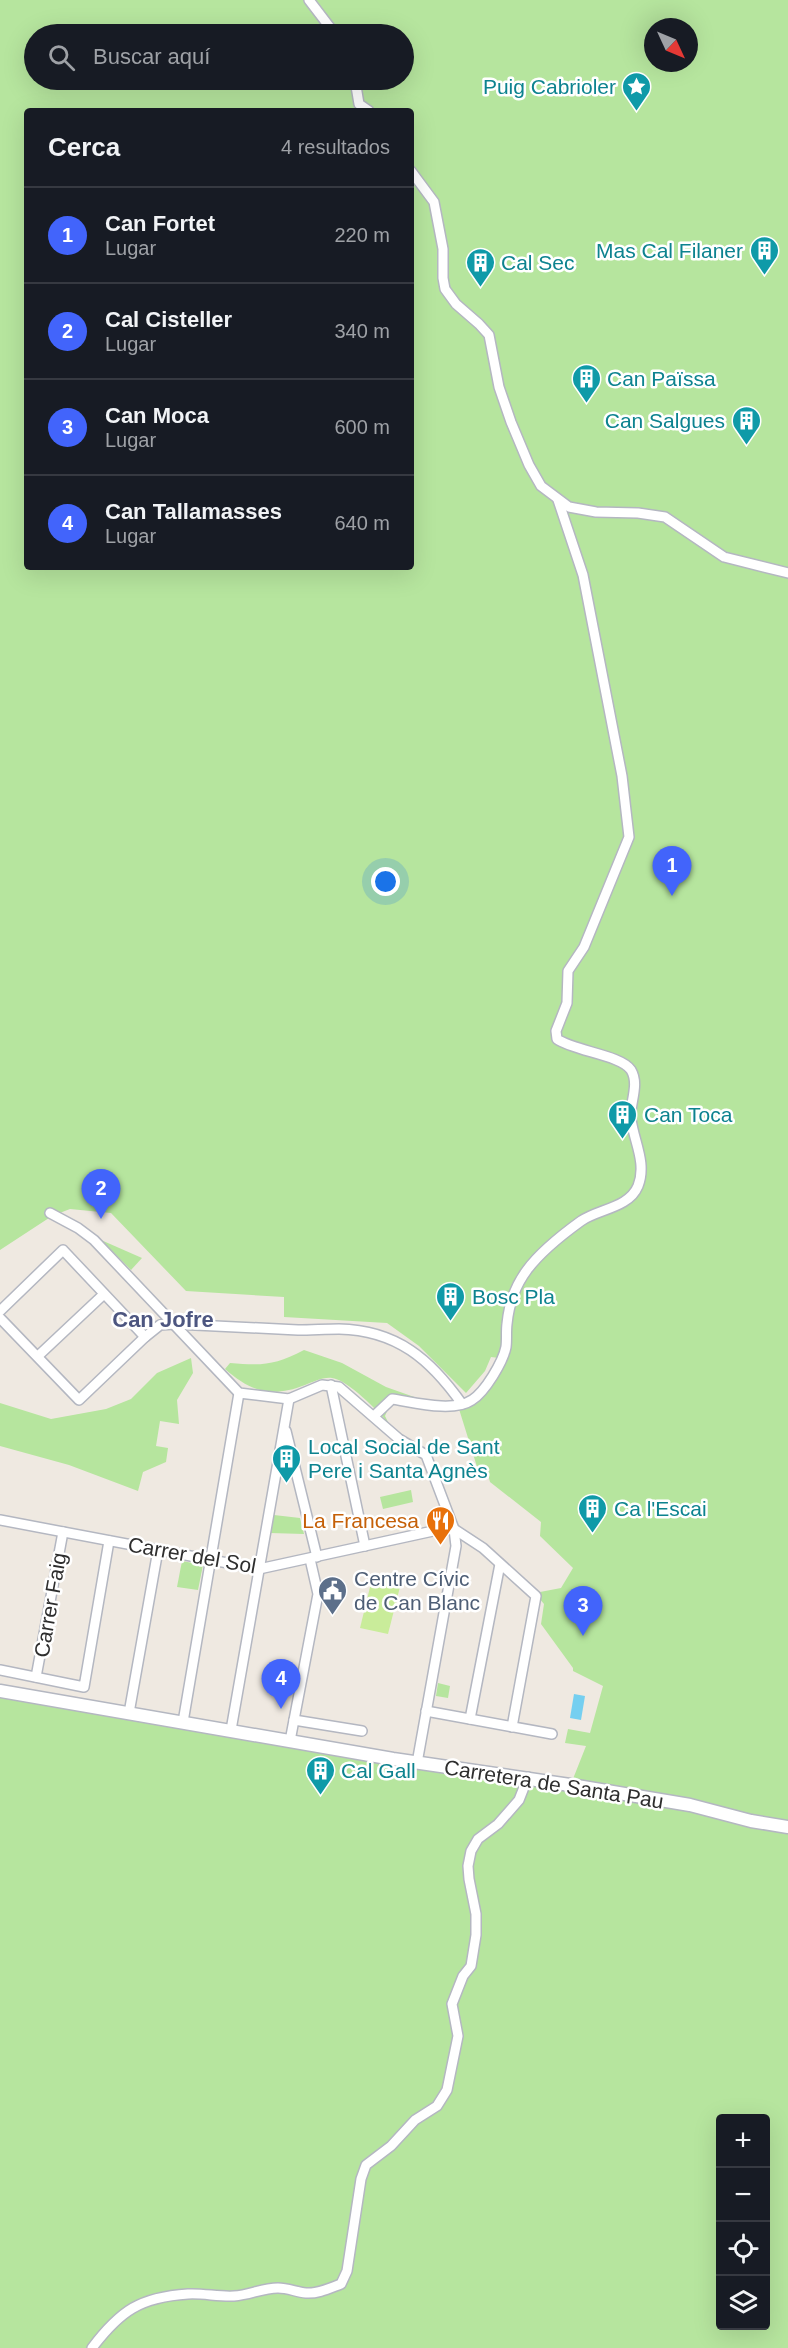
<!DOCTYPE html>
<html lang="es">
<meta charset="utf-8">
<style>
:root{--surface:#171b24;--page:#242831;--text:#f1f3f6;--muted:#9ea1a6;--line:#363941;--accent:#4264fb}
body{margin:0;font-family:Helvetica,sans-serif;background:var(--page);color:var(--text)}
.controls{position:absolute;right:18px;bottom:18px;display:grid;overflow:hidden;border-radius:6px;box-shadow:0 6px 24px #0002}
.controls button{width:54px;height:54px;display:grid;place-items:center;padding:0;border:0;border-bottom:2px solid var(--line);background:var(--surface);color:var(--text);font:30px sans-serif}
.compass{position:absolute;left:644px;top:18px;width:54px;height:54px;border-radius:50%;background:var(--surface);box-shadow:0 6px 24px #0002;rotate:134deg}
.you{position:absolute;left:386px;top:882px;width:21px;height:21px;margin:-15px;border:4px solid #fff;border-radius:50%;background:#1a73e8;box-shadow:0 0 0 9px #1a73e833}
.badge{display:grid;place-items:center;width:39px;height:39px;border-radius:50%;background:var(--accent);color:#fff;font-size:20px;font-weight:700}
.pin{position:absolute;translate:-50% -50px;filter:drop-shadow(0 2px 3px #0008)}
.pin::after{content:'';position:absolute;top:32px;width:21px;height:18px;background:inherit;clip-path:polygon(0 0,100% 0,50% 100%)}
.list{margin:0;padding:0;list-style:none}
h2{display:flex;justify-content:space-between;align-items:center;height:78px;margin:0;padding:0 24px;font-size:26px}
h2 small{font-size:20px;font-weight:400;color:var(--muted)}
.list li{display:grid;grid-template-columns:39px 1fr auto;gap:18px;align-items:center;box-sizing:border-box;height:96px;padding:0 24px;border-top:2px solid var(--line)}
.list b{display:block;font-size:22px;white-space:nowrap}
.list p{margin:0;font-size:20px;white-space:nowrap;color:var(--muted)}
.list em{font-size:20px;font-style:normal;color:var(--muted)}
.icon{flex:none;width:33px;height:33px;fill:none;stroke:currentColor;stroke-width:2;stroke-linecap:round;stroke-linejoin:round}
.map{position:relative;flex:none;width:788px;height:2348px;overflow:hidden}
.search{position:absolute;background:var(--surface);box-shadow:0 6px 24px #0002;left:24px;top:24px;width:390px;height:66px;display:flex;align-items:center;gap:15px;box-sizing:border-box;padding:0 21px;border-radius:33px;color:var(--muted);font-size:22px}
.panel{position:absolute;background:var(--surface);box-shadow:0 6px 24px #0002;left:24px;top:108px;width:390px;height:462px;border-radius:6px}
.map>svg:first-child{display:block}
</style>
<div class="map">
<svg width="788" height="2348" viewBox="0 0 788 2348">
<rect width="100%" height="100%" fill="#efe9e1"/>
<g fill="#b6e59e" fill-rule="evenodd">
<path d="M 0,0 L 788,0 L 788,2348 L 0,2348 L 0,1691 L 569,1789 L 586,1746 L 565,1743 L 568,1729 L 590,1733 L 603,1686 L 573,1671 L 573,1668 L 541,1624 L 544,1604 L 539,1598 L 540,1592 L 561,1588 L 573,1568 L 540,1536 L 541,1522 L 490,1482 L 487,1471 L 478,1470 L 459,1409 L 395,1403 L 388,1409 L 385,1416 L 389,1424 C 378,1411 348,1380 332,1378 C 322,1377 314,1382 305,1385 C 272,1398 251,1392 225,1369 L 230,1363 C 263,1366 275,1365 304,1350 L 342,1363 L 386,1387 L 434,1404 L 469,1399 L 477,1394 L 499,1358 L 491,1357 L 485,1371 L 466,1393 L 419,1346 L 387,1323 L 284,1317 L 284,1297 L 186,1291 L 111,1213 L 70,1209 L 52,1216 L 0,1250 ZM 653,27 L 689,27 L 689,63 L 653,63 ZM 34,34 L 404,34 L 404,80 L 34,80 ZM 27,111 L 411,111 L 411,567 L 27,567 ZM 720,2118 L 766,2118 L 766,2326 L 720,2326 Z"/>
<polygon points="101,1240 142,1258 131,1270"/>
<polygon points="191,1358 193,1373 177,1400 179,1424 160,1421 156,1446 168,1448 166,1462 143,1472 138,1491 69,1465 0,1446 0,1403 51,1419 106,1409 131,1399 157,1373"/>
<polygon points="411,1490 413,1502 383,1509 380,1497"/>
<polygon points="274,1515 300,1518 304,1534 270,1533"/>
<polygon points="182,1561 203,1565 198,1590 177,1587"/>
<polygon points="438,1683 450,1686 448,1698 436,1696"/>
</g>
<polygon fill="#c9ec9a" points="373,1575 401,1583 388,1634 360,1628"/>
<polygon fill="#75cff0" points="574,1694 585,1696 581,1720 570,1718"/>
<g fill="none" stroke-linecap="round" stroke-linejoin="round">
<defs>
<g id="street">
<polyline points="309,0 335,34"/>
<polyline points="355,80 359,104 369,111"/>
<polyline points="411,171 434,202 443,249 443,278 445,289 456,304 479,324 489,335 499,387 511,422 529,465 541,486 569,507 596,512 638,513 665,517 724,557 788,573"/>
<polyline points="50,1213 78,1228 94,1240 239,1393 289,1399 322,1385 339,1387 399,1439 426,1455 454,1529 483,1548 536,1596 512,1727"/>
<polyline points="0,1311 63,1250 145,1337"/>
<path d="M 0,1318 L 79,1400 L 145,1337 L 160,1325 L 175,1324 C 216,1326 257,1328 298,1330 C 312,1330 325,1329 339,1329 C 397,1330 431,1360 462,1404"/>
<polyline points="38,1356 104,1294"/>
<polyline points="331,1385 365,1546"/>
<path d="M 374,1416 L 392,1399 C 413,1402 453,1413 472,1400 C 485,1392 503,1362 506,1347 C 507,1340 506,1331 507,1324 C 509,1303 515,1286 527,1270 C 541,1251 563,1234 581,1221 C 598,1209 629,1208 638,1186 C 647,1163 634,1142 631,1119 C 629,1104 640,1085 631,1070 C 621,1055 574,1051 557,1039 L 556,1031 L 567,1003 L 568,971 L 584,947 L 629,837 L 622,776 L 583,575 L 558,500"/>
<polyline points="286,1431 317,1557"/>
<polyline points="0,1520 259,1569 433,1531 454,1529 456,1546 417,1763"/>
<polyline points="0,1670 84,1687 109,1541"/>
<polyline points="36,1677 63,1532"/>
<polyline points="426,1711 552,1734"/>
<polyline points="129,1713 158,1550"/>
<polyline points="470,1719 500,1564"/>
<polyline points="294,1720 362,1731"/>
<polyline points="183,1722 239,1393"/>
<polyline points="231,1730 289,1399"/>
<polyline points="290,1741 318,1594 310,1559"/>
<path d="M 92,2348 C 120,2311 140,2297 188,2294 C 203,2293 219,2297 234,2296 C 250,2295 262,2288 278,2288 C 288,2288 296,2292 306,2293 C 318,2294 330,2288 341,2284 L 347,2271 L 361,2179 L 366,2165 L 391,2146 L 415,2120 L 437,2106 L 447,2090 L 458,2036 L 452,2004 L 463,1976 L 471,1966 L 476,1935 L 476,1914 L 469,1879 L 468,1866 L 471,1851 L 478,1839 L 498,1824 L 519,1800 L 528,1777"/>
</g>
<polyline id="secondary" points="0,1691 393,1759 577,1786 690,1805 751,1821 788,1827"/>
</defs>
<use href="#street" stroke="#b4b7c1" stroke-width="12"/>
<use href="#secondary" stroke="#b4b7c1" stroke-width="15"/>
<use href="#street" stroke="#fff" stroke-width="9"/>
<use href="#secondary" stroke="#fff" stroke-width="12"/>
</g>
<defs>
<symbol id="sight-pin" viewBox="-11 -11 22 30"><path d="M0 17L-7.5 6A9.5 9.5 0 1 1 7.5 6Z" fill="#0f9aa8" stroke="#fff"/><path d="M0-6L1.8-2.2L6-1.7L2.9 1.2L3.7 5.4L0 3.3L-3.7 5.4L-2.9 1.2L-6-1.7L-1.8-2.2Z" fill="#fff"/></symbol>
<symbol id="building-pin" viewBox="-11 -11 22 30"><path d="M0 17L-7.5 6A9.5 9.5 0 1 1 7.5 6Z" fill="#0f9aa8" stroke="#fff"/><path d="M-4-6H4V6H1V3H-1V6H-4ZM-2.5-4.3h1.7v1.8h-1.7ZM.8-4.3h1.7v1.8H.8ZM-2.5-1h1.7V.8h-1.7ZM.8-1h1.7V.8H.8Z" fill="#fff"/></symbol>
<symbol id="restaurant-pin" viewBox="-11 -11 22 30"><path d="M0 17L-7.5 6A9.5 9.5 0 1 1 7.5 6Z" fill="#e8710a" stroke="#fff"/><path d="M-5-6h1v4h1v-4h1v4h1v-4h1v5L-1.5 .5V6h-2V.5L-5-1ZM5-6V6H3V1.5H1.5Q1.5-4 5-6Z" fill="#fff"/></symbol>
<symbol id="civic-pin" viewBox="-11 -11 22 30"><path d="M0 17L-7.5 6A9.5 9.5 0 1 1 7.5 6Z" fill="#5c6f8a" stroke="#fff"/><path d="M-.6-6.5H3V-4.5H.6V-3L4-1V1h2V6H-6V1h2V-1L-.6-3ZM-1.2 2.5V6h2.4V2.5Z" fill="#fff"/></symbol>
</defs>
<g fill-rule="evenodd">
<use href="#sight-pin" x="620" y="70" width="33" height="45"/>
<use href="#building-pin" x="748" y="234" width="33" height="45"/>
<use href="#building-pin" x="464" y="246" width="33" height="45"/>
<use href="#building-pin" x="570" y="362" width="33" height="45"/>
<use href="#building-pin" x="730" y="404" width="33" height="45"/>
<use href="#building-pin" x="606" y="1098" width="33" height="45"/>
<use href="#building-pin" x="434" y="1280" width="33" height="45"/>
<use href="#building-pin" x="270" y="1442" width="33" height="45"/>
<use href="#building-pin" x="576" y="1492" width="33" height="45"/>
<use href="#restaurant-pin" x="424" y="1504" width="33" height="45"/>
<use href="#civic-pin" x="316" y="1574" width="33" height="45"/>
<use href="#building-pin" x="304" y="1754" width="33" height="45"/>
</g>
<g text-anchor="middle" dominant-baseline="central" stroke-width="5" stroke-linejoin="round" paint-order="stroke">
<g font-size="21" fill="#0d838f" stroke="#fff" text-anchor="start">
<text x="616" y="86" text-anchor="end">Puig Cabrioler</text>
<text x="743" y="250" text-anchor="end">Mas Cal Filaner</text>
<text x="501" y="262">Cal Sec</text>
<text x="607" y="378">Can Païssa</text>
<text x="725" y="420" text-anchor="end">Can Salgues</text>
<text x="644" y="1114">Can Toca</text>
<text x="472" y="1296">Bosc Pla</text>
<text x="308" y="1446">Local Social de Sant<tspan x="308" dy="24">Pere i Santa Agnès</tspan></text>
<text x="614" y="1508">Ca l'Escai</text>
<text x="341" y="1770">Cal Gall</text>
</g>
<g font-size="21" fill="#c56008" stroke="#fff" text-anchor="end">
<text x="419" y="1520">La Francesa</text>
</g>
<g font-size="21" fill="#2e2e2e" stroke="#fff">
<text transform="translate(192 1555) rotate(10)">Carrer del Sol</text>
<text transform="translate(50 1605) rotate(-80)">Carrer Faig</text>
<text transform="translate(554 1784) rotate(9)">Carretera de Santa Pau</text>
</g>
<g font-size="21" fill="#4e5e75" stroke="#fff" text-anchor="start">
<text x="354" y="1578">Centre Cívic<tspan x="354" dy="24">de Can Blanc</tspan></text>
</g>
<g font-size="22" font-weight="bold" fill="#4d5680" stroke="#fff">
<text x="163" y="1319">Can Jofre</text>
</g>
</g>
</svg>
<div class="controls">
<button>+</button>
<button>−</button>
<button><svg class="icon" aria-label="locate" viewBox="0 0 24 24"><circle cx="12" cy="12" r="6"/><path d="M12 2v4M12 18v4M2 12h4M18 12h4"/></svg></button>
<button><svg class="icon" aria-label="layers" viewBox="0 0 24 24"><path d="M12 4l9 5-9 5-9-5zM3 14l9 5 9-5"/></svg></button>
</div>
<svg class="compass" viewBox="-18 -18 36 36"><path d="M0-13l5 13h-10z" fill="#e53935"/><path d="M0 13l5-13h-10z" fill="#9ea1a6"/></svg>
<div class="you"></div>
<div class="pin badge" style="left:672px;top:896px">1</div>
<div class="pin badge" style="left:101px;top:1219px">2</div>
<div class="pin badge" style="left:583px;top:1636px">3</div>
<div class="pin badge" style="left:281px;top:1709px">4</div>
<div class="search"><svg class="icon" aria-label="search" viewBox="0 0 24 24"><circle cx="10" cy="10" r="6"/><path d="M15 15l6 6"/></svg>Buscar aquí</div>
<section class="panel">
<h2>Cerca<small>4 resultados</small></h2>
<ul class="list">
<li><span class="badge">1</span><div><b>Can Fortet</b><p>Lugar</p></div><em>220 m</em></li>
<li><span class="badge">2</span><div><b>Cal Cisteller</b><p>Lugar</p></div><em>340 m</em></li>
<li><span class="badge">3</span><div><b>Can Moca</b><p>Lugar</p></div><em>600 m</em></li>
<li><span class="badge">4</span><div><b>Can Tallamasses</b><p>Lugar</p></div><em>640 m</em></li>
</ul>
</section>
</div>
